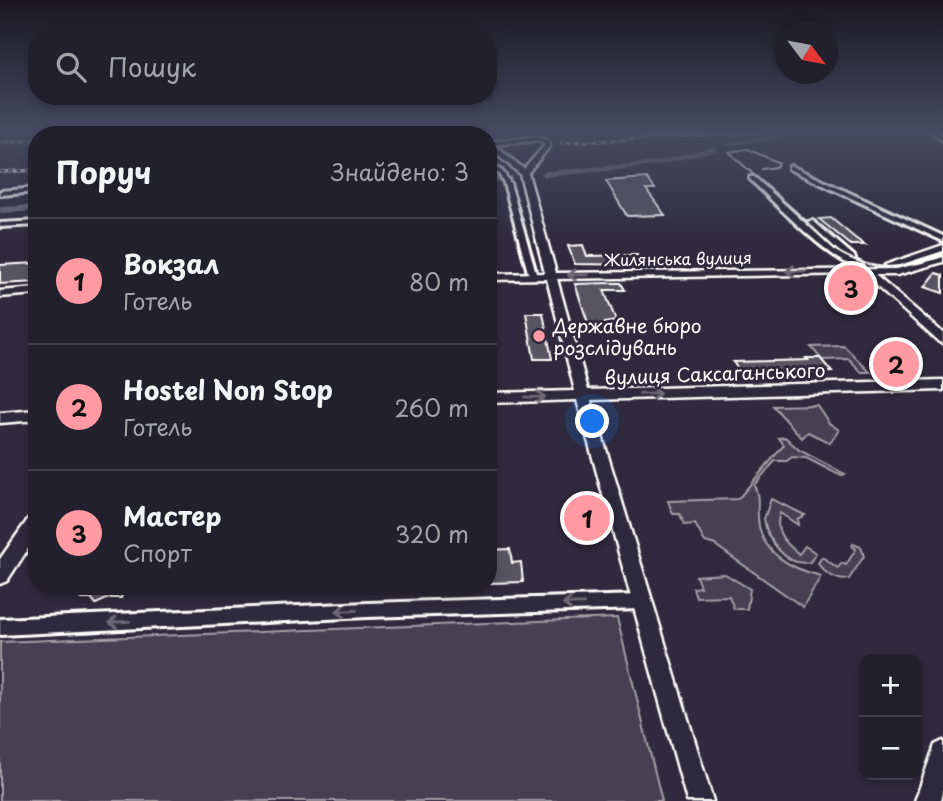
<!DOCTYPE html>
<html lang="uk">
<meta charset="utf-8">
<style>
:root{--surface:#23202e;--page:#2b2836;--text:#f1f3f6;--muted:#a3a3aa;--line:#403e4a;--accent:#ff9aa2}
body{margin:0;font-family:"Playpen Sans",sans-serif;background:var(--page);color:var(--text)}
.controls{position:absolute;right:21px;bottom:21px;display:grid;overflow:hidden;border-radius:14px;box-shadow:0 4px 10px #0003}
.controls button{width:63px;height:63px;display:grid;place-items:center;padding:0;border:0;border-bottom:2px solid var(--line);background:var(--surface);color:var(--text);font:35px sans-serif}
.compass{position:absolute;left:775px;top:21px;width:63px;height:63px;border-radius:50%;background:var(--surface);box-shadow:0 4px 10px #0003;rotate:122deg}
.you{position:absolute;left:593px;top:422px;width:24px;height:24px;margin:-18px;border:5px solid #fff;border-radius:50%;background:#1a73e8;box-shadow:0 0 0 10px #1a73e833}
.badge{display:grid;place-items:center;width:46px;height:46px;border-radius:50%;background:var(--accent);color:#111;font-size:23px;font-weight:700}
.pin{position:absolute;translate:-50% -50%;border:4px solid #fff;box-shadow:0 2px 7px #0006}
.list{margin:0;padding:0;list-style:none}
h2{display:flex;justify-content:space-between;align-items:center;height:91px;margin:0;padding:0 28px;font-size:30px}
h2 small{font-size:23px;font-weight:400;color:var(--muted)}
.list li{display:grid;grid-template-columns:46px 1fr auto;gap:21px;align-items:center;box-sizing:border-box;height:126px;padding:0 28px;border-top:2px solid var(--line)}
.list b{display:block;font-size:26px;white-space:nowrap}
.list p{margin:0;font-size:23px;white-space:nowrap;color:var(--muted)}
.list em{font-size:23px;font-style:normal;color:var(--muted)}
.icon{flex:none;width:38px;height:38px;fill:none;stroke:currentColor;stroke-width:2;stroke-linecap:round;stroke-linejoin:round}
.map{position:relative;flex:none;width:943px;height:801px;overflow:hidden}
.search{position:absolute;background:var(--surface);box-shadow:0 4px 10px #0003;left:28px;top:28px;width:469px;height:77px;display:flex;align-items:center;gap:18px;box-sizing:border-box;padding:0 24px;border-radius:28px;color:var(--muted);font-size:26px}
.panel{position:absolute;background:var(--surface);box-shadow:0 4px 10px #0003;left:28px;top:126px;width:469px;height:469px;border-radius:28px}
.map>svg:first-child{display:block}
</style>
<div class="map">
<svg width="943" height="801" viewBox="0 0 943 801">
<rect width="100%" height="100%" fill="#2f2a3d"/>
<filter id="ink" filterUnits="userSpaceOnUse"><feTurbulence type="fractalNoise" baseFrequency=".0143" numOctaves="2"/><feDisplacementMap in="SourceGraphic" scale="14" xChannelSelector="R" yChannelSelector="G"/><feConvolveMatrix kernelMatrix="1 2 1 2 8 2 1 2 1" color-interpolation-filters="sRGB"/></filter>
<g filter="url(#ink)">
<g fill="#464152" stroke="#a2a0a8" stroke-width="2">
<polygon points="844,346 870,372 861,372 849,359 822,360 811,347"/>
<polygon points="817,405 829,423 839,430 830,443 808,432 802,438 773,406"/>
<path d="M 785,437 L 799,450 L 845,474 L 841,476 L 806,458 L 792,457 L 787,461 L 775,461 L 754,485 C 760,497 757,504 758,517 C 759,553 792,569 821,576 L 803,607 L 715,545 L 705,542 L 695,524 L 684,525 L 680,514 L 673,514 L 668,501 L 738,499 L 784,445 L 779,438 Z"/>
<path d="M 771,499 L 805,515 L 797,519 L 798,525 L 780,513 C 773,531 786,544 799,554 L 805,546 L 816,553 L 810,562 C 786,568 767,539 764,519 Z"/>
<path d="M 853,544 L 861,547 L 864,556 L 849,579 C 839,582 823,573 818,563 L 822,557 L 838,568 L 842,563 L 846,565 L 856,549 L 852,546 Z"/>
<polygon points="725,574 750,589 747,609 734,609 729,596 696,597 693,588 700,587 696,576"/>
<polygon points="617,618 662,801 0,801 0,642"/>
</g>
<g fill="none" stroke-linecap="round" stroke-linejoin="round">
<g fill="#6d6a77" fill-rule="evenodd">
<polygon points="806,131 828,131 727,146 723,144"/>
<polygon points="714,146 717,150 656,166 545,177 541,174 545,171 656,162"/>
<polygon points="512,176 512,180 488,183 488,177"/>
<polygon points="37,205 37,211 0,213 0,207"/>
</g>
</g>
<g fill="#595564" stroke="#fff" stroke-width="2">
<polygon points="647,178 655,189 646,189 665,215 627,216 606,181"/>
<polygon points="831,218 855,238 865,245 851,245 819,219"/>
<polygon points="583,245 587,256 637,255 642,265 575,264 568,246"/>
<polygon points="37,263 37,282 0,284 0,265"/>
<polygon points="936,273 943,275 943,293 925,287"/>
<polygon points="611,283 621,283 625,290 604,290 616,321 589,326 575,284"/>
<polygon points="526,313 543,313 552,359 534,359"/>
<polygon points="806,358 820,358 832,372 742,375 733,362 808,360"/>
<polygon points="510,549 512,563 521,562 523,582 488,583 488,550"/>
<polygon points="88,586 126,586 121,598 109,598 96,604 92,599 81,599"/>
</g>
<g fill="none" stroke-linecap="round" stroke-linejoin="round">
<defs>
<g id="minor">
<polygon points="488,161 503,172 510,183 537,276 536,278 533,278 529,276 504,183 499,174 488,166"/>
<polygon points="791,166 943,236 943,241 789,169 789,167"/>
<path d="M 750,177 L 754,177 L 836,250 L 842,254 L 808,222 L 813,221 L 854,256 L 855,258 L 853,260 L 862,264 L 862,268 C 836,268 771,199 750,179 Z"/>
<polygon points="37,188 37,192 0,195 0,191"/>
<polygon points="37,221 37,225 0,227 0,223"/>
<polygon points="641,595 646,597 648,602 646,607 641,609 367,617 0,635 0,619 367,603"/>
</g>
<g id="major">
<polygon points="261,131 267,131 268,135 262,135"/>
<polygon points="931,131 938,131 943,136 943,141"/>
<path d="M 535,137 L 548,140 L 550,146 L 528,173 L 556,273 L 897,269 L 943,256 L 943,262 L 897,275 L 875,275 L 943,333 L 943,343 L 939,342 L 863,274 L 557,279 L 588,390 L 943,380 L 943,390 L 591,400 L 713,801 L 687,801 L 577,400 L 488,403 L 488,393 L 575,391 L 547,279 L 488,280 L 488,274 L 545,273 L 520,174 L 488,147 L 488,142 ZM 535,141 L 543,142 L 544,146 L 524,169 L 494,145 Z"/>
<polygon points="943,245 943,251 890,268 885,265"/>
<polygon points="37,288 37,294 0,297 0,291"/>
<polygon points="37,410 37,420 0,423 0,413"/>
<polygon points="37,513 37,535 7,581 0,584 0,559 31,515"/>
<polygon points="943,741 943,793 941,801 915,801 935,745"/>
</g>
</defs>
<use href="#minor" stroke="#fff" stroke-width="6"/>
<use href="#major" stroke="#fff" stroke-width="5"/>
<use href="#minor" fill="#2f2a3d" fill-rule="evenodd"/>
<use href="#major" fill="#2f2a3d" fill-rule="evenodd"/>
<path stroke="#fff" stroke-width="2" d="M 762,169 L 776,167 L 779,163 L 748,149 L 729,152 L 837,251 C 873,273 904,269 943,256"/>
<defs>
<g id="rail">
<polyline points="55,135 88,131"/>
<polyline points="101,135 131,133"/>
<polyline points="123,135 171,131"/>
<polyline points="0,143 37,140"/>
<polyline points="562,143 770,131"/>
<polyline points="0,172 37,170"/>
</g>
</defs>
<use href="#rail" stroke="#fff" stroke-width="3.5"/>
<use href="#rail" stroke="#2f2a3d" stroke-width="2" stroke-dasharray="4.5" stroke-linecap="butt"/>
</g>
<defs><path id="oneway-shaft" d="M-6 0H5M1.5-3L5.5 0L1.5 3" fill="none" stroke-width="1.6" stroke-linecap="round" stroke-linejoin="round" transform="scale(1.75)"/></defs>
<g stroke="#6d6a77">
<use href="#oneway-shaft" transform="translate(796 271) rotate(179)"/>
<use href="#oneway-shaft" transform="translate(578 275) rotate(179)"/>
<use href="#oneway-shaft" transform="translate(650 394) rotate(-2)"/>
<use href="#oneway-shaft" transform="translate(535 397) rotate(-1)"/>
<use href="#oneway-shaft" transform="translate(573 604) rotate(179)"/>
<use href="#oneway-shaft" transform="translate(346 611) rotate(177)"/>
<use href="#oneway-shaft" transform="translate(119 622) rotate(177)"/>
</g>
</g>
<linearGradient id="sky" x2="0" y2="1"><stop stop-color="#1a1722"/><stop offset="0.54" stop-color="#474a62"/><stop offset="1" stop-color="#474a62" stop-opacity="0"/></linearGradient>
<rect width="943" height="244" fill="url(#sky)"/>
<circle fill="#ff9aa2" stroke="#2f2a3d" stroke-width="2.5" cx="539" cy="336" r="7"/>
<g text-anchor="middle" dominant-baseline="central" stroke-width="6" stroke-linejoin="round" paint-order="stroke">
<g font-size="16" fill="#fff" stroke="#2f2a3d">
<text transform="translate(678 258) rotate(-1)">Жилянська вулиця</text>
</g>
<g font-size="19" fill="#fff" stroke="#2f2a3d" text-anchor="start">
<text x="553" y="325">Державне бюро<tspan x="553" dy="22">розслідувань</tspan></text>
</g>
<g font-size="19" fill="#fff" stroke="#2f2a3d">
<text transform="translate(715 373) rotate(-2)">вулиця Саксаганського</text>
</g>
</g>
</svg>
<div class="controls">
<button>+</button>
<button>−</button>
</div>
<svg class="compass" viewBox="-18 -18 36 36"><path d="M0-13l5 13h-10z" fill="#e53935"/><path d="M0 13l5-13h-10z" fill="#a3a3aa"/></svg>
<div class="you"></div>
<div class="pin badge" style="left:587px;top:518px">1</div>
<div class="pin badge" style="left:896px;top:364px">2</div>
<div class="pin badge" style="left:851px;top:288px">3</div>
<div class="search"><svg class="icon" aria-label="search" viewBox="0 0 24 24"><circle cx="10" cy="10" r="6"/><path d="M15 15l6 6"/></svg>Пошук</div>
<section class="panel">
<h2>Поруч<small>Знайдено: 3</small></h2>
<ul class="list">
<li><span class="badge">1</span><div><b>Вокзал</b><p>Готель</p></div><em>80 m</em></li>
<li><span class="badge">2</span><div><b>Hostel Non Stop</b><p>Готель</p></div><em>260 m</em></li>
<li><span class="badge">3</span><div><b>Мастер</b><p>Спорт</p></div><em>320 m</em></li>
</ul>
</section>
</div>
